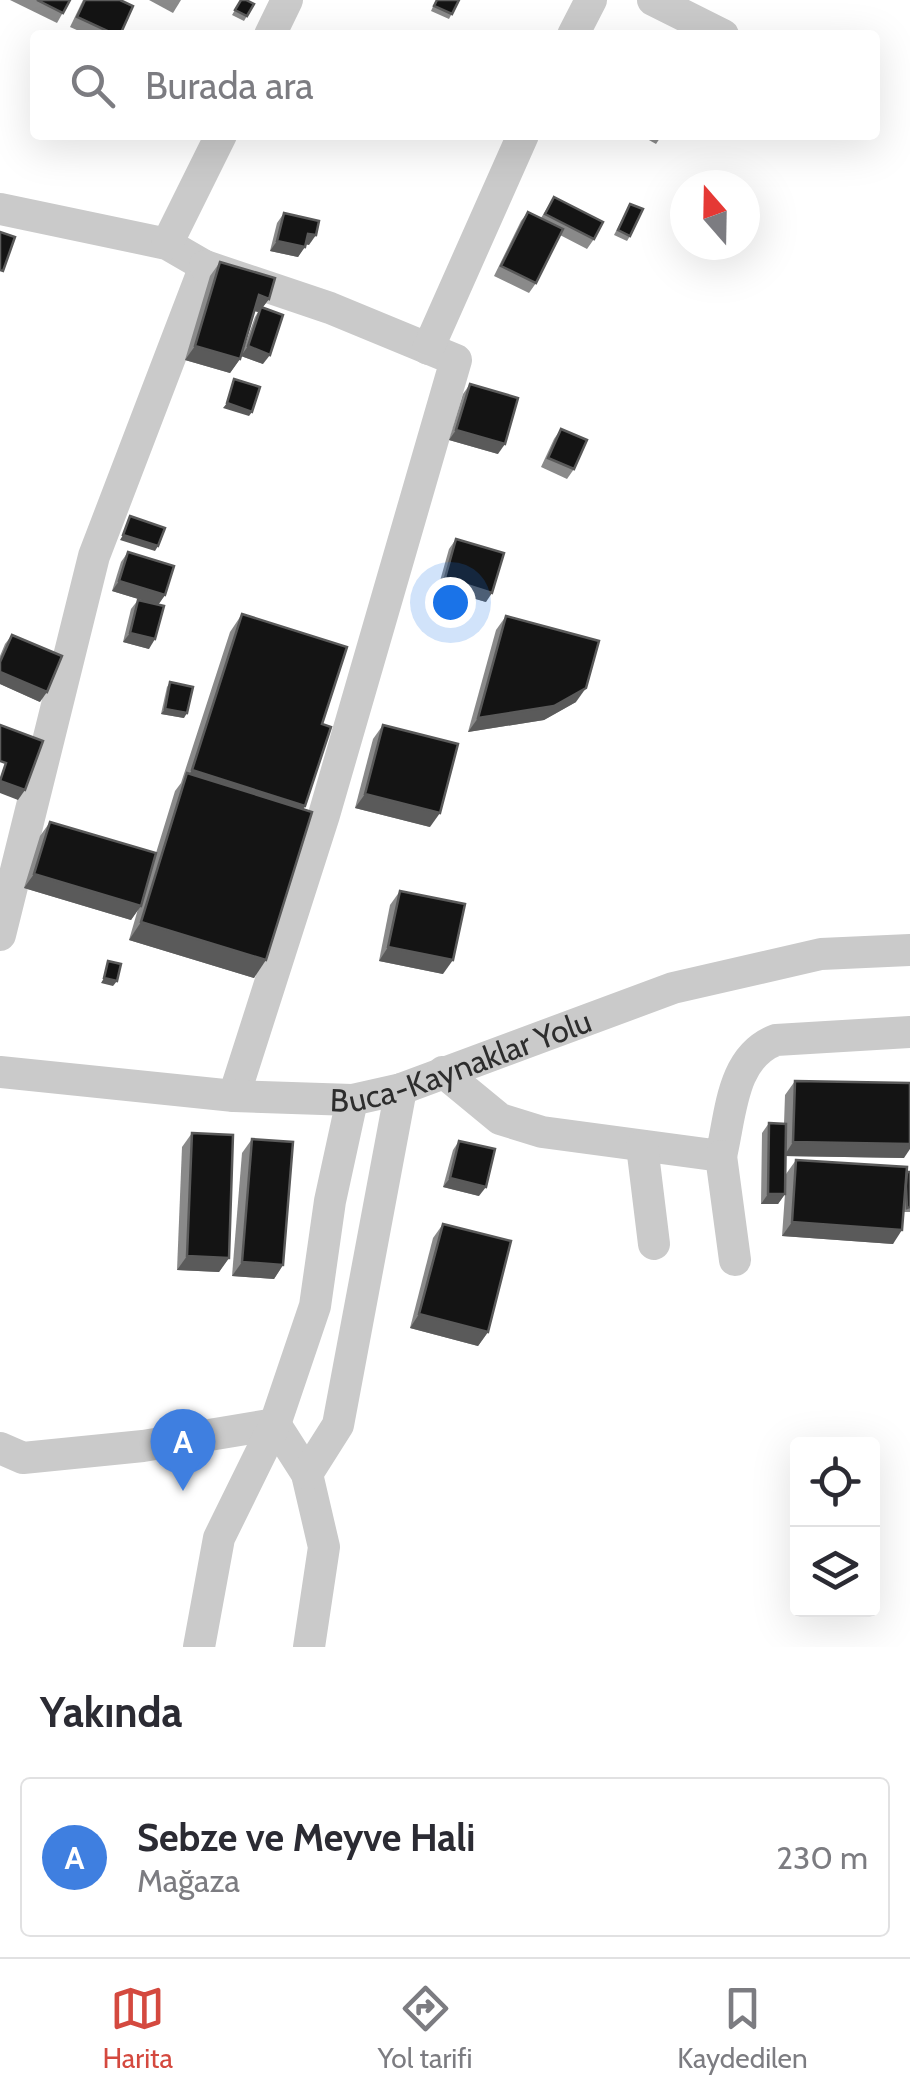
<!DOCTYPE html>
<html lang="tr">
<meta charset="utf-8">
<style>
:root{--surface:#fff;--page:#f7f7f7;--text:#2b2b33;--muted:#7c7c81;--line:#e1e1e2;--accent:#d4493f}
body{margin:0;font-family:Cabin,sans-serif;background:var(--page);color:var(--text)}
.controls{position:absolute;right:30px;bottom:30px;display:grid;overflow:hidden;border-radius:10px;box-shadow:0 10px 40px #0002}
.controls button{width:90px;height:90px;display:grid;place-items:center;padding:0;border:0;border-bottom:2px solid var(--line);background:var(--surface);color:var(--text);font:50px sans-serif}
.compass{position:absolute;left:670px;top:170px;width:90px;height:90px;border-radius:50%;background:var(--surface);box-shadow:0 10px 40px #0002;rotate:340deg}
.you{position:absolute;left:450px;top:602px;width:35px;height:35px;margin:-25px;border:8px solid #fff;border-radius:50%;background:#1a73e8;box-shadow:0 0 0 15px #1a73e833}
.badge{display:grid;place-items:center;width:65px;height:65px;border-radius:50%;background:var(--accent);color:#fff;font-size:32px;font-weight:700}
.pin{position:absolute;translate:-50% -82px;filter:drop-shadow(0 2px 5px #0008)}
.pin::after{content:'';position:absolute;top:52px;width:35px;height:30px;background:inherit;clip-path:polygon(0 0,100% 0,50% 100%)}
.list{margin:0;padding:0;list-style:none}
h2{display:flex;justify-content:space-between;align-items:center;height:130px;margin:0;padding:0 40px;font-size:42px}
h2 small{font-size:32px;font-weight:400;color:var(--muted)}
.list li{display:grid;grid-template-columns:65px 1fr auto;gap:30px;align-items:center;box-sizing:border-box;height:160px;margin:0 20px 20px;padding:0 20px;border:2px solid var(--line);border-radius:10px}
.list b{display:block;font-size:38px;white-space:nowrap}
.list p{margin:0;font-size:32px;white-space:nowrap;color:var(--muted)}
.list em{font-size:32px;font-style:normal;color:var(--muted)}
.icon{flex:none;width:55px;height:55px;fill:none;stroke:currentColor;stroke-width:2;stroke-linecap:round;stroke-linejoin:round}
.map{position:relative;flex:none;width:910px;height:1647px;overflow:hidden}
.search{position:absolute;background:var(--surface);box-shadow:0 10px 40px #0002;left:30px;right:30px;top:30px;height:110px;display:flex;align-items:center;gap:25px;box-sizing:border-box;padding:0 35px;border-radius:10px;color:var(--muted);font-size:38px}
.sheet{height:310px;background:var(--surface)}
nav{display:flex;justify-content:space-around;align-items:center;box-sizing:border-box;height:140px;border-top:2px solid var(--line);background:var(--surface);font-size:28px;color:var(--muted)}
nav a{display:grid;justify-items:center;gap:5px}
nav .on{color:var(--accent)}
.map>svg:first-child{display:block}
</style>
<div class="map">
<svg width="910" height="1647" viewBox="0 0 910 1647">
<rect width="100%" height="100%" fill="#fff"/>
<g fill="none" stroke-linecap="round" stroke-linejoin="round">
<g stroke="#cacaca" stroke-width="32">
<polyline points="653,0 723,35"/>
<polyline points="270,35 287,0"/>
<polyline points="573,35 591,0"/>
<polyline points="0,209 167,244 205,266 94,556 0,935"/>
<polyline points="167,244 221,135"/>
<polyline points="205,266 330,308 456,360 324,815 234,1096"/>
<polyline points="428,349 523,135"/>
<path id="s1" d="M 0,1072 L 234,1096 L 352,1100 L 401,1089 L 673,988 L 821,954 L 910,950"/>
<path d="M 443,1072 L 500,1119 L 542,1132 L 721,1156 C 731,1115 731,1057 776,1040 L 910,1032"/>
<polyline points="642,1146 654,1244"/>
<polyline points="721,1156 735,1260"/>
<polyline points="275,1424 307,1474 324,1547 309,1647"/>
<polyline points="0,1448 23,1458 143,1446 275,1424"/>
<polyline points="307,1474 338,1425 401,1089"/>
<polyline points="199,1647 219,1538 275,1424 315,1306 330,1201 352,1100"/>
</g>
</g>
<g fill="#8a8a8a">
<polygon points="10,0 70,0 57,23"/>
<polygon points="83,0 120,0 120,35 88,35 70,27"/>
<polygon points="149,0 181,0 173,13"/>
<polygon points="241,0 254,4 244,21 232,15"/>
<polygon points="436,0 459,0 449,19 431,11"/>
<polygon points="640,135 662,135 656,144"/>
<polygon points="554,197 594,239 587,249 560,235 536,283 529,293 494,276 521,221 528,212 541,218"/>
<polygon points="630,204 630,236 627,241 614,235"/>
<polygon points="284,213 309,245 306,244 298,257 270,251 277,223"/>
<polygon points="220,262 269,299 262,308 263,364 241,356 255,317 258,312 254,311 240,359 230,373 185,360 210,276"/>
<polygon points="470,384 498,454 449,440 463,394"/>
<polygon points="561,429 574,469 567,479 541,467 554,439"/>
<polygon points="456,539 486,602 438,588 449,549"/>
<polygon points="128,552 165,595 158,605 112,591 121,562"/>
<polygon points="138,600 149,649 123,642 131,609"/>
<polygon points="242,614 322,724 305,806 254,978 129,940 138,909 131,920 24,888 40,836 50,822 156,853 175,791 181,783 230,632"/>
<polygon points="506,616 576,702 544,720 468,732 496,630"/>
<polygon points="12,635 40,702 0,684 0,656 5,644"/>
<polygon points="170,682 184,718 161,714 167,687"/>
<polygon points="383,725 430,827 355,808 373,739"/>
<polygon points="400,891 443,974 379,961 390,905"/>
<polygon points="795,1081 904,1158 785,1156 785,1194 786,1174 796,1160 910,1172 910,1212 904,1212 893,1244 782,1236 785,1194 778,1204 761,1204 762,1133 769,1123 784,1124 785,1095"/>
<polygon points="192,1133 229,1258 219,1272 177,1270 182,1147"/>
<polygon points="252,1139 283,1265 274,1279 232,1276 242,1153"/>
<polygon points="459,1141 479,1196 443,1187 453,1150"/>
<polygon points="443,1224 488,1332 478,1346 410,1328 433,1238"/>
</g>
<g fill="#5a5a5a">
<polygon points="308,234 316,235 309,245 301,243"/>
<polygon points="277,241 305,247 298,257 270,251"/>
<polygon points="259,295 269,299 260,311 261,307 258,312 249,309"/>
<polygon points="195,346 240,359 230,373 185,360"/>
<polygon points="248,346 270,355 263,364 241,356"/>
<polygon points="227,403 252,412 249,416 223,408"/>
<polygon points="456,430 505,444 498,454 449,440"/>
<polygon points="123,535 158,546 155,551 120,540"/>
<polygon points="445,578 492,593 486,602 438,588"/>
<polygon points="119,581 165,595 158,605 112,591"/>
<polygon points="130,633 155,639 149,649 123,642"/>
<polygon points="0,672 47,692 40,702 0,684"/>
<polygon points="586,688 576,702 544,720 468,732 478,718"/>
<polygon points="165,709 187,713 184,718 161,714"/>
<polygon points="192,770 305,806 292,824 186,779"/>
<polygon points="0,781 25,790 18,800 0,793"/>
<polygon points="365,794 440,813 430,827 355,808"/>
<polygon points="34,874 141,906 131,920 24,888"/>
<polygon points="141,922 266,960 254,978 129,940"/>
<polygon points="388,947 453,960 443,974 379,961"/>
<polygon points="104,978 117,981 113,986 101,983"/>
<polygon points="793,1142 910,1144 910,1149 904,1158 784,1156"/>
<polygon points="450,1178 486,1187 479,1196 443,1187"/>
<polygon points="768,1194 785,1194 778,1204 761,1204"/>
<polygon points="792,1222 902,1230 893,1244 782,1236"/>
<polygon points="187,1256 229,1258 219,1272 177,1270"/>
<polygon points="242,1262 283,1265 274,1279 232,1276"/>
<polygon points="419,1314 488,1332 478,1346 410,1328"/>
</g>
<g fill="#141414" stroke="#5a5a5a" stroke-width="2.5">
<polygon points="37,0 70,0 63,13"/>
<polygon points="85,0 120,0 133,6 120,35 116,35 77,17"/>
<polygon points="241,0 246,0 254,4 247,16 235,10"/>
<polygon points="437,0 459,0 452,14 434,6"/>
<polygon points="554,197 603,222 594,239 545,214"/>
<polygon points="630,204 643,209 630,236 618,230"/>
<polygon points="528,212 563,229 536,283 501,266"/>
<polygon points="284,213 319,221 316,235 308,234 305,247 277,241"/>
<polygon points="0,232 15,237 3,271 0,270"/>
<polygon points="220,262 275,278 269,299 259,295 240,359 195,346"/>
<polygon points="261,307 283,315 270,355 248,346"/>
<polygon points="234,379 260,387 252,412 227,403"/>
<polygon points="470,384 518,398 505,444 456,430"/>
<polygon points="561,429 587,440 574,469 548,458"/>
<polygon points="130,516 165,528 158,546 123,535"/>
<polygon points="456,539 504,553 492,593 445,578"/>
<polygon points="128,552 174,566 165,595 119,581"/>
<polygon points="138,600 164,606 155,639 130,633"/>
<polygon points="242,614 347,647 322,724 331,727 305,806 192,770"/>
<polygon points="506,616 599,641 586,688 554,706 478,718"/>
<polygon points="12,635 62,656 47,692 0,672 0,662"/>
<polygon points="170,682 193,687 187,713 165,709"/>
<polygon points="0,725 43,741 25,790 0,781 6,763 0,761"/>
<polygon points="383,725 458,744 440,813 365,794"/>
<polygon points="187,773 312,812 266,960 141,922"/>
<polygon points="50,822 156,853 141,906 34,874"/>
<polygon points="400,891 465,904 453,960 388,947"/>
<polygon points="108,961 121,964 117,981 104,978"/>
<polygon points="795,1081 910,1083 910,1144 793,1142"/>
<polygon points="769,1123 786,1124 785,1194 768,1194"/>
<polygon points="192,1133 233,1135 229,1258 187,1256"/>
<polygon points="252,1139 293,1142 283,1265 242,1262"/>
<polygon points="459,1141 495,1149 486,1187 450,1178"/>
<polygon points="796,1160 907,1167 902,1230 792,1222"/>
<polygon points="907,1172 910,1172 910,1207 907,1208 906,1186"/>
<polygon points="443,1224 511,1241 488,1332 419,1314"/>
</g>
<g text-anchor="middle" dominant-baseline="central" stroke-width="10" stroke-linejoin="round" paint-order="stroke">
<g font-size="32" fill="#2d2d2d" stroke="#fff">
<text stroke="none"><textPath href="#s1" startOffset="468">Buca-Kaynaklar Yolu</textPath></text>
</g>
</g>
</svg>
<div class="controls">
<button><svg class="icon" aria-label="locate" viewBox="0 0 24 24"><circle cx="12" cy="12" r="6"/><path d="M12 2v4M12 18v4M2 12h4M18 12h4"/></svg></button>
<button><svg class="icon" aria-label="layers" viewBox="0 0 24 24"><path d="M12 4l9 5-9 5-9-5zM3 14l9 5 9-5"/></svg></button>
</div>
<svg class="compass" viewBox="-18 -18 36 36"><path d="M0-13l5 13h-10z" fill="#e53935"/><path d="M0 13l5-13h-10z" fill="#7c7c81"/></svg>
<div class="you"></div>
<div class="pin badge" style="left:183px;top:1491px;background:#3f7fe0">A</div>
<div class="search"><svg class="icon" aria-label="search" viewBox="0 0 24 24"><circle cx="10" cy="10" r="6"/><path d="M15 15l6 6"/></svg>Burada ara</div>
</div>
<section class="sheet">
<h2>Yakında<small></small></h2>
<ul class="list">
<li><span class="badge" style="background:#3f7fe0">A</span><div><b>Sebze ve Meyve Hali</b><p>Mağaza</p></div><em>230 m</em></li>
</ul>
</section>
<nav>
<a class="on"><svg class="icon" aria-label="map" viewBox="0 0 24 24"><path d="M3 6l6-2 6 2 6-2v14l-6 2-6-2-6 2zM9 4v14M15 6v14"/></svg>Harita</a>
<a><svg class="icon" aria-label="directions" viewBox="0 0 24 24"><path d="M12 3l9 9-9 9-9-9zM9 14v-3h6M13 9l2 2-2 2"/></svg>Yol tarifi</a>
<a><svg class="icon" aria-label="saved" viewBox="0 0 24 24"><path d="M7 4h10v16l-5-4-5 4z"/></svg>Kaydedilen</a>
</nav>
